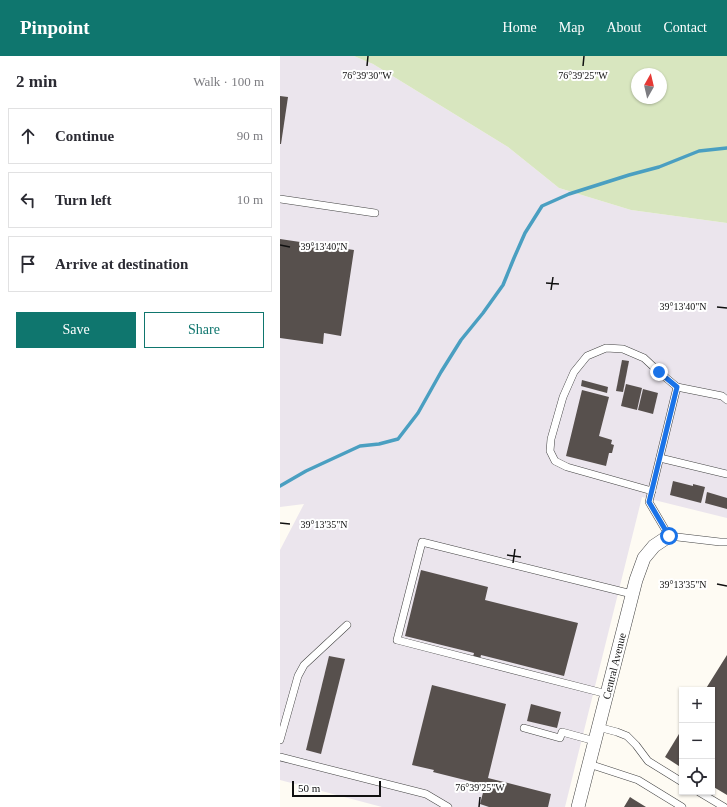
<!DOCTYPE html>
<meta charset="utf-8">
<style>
:root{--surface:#fff;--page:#f7f7f7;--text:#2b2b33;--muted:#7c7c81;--line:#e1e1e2;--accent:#0f766e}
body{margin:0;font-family:Georgia,serif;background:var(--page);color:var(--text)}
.controls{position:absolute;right:12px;bottom:12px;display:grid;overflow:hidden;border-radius:0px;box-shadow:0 1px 3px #0004}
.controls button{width:36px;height:36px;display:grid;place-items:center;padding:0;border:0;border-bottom:1px solid var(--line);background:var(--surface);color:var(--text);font:20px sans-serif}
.compass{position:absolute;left:351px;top:12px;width:36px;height:36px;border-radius:50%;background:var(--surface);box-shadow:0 1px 3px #0004;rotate:8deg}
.scale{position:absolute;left:12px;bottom:10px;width:89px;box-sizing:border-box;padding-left:4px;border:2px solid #101010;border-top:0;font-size:11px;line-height:14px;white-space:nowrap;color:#101010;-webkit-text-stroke:3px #fff;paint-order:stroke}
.stop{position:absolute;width:12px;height:12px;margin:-9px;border:3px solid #1a73e8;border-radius:50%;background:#fff}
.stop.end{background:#1a73e8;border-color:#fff;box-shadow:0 1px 4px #0008}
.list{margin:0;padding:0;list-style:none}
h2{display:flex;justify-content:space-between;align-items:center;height:52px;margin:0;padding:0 16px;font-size:17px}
h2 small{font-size:13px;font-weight:400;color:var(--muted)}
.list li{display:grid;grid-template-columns:26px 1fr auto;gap:12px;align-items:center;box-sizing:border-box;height:56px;margin:0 8px 8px;padding:0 8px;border:1px solid var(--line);border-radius:0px}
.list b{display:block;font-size:15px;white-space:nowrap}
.list em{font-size:13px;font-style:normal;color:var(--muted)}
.actions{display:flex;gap:8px;padding:12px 16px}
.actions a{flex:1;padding:9px 0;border:1px solid var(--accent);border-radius:0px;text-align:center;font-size:14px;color:var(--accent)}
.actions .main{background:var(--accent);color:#fff}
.icon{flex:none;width:22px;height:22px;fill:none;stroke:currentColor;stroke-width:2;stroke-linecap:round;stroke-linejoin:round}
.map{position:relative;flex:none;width:447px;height:751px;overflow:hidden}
header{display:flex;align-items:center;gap:24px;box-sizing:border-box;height:56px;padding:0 20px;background:var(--accent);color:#fff}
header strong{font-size:19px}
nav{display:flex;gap:22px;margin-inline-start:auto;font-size:14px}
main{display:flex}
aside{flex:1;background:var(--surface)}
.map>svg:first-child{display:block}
</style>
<header>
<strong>Pinpoint</strong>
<nav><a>Home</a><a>Map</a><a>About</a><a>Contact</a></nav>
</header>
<main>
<aside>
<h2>2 min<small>Walk · 100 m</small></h2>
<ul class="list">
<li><svg class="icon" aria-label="ahead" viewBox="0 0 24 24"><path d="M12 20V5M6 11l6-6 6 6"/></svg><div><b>Continue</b></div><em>90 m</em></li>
<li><svg class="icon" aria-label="left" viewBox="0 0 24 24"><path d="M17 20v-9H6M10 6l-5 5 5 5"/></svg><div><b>Turn left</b></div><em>10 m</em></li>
<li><svg class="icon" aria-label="arrive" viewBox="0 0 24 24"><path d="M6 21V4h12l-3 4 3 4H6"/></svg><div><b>Arrive at destination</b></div></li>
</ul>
<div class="actions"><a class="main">Save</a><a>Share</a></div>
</aside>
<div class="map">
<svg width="447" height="751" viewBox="0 0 447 751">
<rect width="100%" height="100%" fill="#fefbf3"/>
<polygon fill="#ebe5ed" points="0,0 74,0 93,8 228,91 279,132 351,154 447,167 447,462 362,441 285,751 102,751 0,724 0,494 24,448 0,451"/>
<path fill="#d8e6bf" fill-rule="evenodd" d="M 74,0 L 447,0 L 447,167 L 351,154 L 279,132 L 228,91 L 93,8 ZM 357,18 L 381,18 L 381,42 L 357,42 Z"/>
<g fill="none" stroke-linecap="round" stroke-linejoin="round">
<polyline stroke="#4a9fc1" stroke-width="3.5" points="0,430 26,415 80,390 99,388 118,383 138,357 161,316 181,284 203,257 223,229 234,202 245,177 262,150 289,138 349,119 379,111 419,95 447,92"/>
</g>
<g fill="#57504d">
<polygon points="0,40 8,41 1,88 0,88"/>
<polygon points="0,183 74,194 61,280 44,277 43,288 0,282"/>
<polygon points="342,304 349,305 343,336 336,335"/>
<polygon points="302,324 328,331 327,337 301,330"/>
<polygon points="346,328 362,332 357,354 341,350"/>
<polygon points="363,333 378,337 373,358 358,354"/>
<polygon points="302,334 329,341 319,380 332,384 331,388 334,389 332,397 329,397 326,410 286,400"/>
<polygon points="393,425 413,430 413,428 425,431 421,447 390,439"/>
<polygon points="427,436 447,442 447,453 425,447"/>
<polygon points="141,514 208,531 205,544 298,567 284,620 201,599 200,603 193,601 194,597 125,580"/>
<polygon points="447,599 447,739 432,730 432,634 425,634"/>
<polygon points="49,600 65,603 41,698 26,694"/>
<polygon points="152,629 226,648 208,722 271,738 268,751 209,751 200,748 205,729 153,716 154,714 132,709"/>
<polygon points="251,648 281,656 277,672 247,665"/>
<polygon points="402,673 402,712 385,701"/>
<polygon points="350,741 353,743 366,751 344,751"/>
</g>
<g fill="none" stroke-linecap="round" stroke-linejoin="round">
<defs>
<g id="lane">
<polyline points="0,143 95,157"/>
<polyline points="447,344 442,340 397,331 369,446 389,480 440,486 447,486"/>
<polyline points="380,402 447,418"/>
<polyline points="372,435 287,411 275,405 270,395 271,383 283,341 294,316 307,300 326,292 343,293 364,302 379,316 397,331"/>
<polyline points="327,638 117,584 142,486 352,538"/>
<polyline points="318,671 337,676 347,680 356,689 368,705 402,726"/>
<polyline points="244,672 280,682 282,676 315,685"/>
<polyline points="0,684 18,620 24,609 67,569"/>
<polyline points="0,701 146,738 168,751"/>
<polyline points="309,708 358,724 402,751"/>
<polyline points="419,736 444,751"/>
</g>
<polyline id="street" points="298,751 356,524 364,502 374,490 389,480"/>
</defs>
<use href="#lane" stroke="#434343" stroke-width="8"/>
<use href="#street" stroke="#434343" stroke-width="14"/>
<use href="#lane" stroke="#fff" stroke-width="7"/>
<use href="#street" stroke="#fff" stroke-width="13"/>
</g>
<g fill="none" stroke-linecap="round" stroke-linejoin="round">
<polyline stroke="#1a73e8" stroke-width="5" points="379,316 397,331 369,446 389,480"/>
</g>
<path fill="none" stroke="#101010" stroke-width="1.5" d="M 87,10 L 88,0M 303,10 L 304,0M 0,189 L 10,191M 266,227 L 279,228M 271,234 L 273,221M 437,251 L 447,252M 0,467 L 10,468M 227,499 L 241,501M 233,507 L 235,493M 437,528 L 447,530M 199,751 L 200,741"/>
<g text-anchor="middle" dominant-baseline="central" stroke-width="4" stroke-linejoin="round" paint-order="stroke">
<g font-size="11" fill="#101010" stroke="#fff">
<text transform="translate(334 610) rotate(-76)">Central Avenue</text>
</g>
</g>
<g font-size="10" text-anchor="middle" fill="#101010" stroke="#fff" stroke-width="4" stroke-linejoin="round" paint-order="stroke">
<text x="87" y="23">76°39'30"W</text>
<text x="303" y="23">76°39'25"W</text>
<text x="44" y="194">39°13'40"N</text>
<text x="403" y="254">39°13'40"N</text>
<text x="44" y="472">39°13'35"N</text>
<text x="403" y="532">39°13'35"N</text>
<text x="200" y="735">76°39'25"W</text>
</g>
</svg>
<div class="controls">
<button>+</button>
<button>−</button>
<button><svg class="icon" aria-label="locate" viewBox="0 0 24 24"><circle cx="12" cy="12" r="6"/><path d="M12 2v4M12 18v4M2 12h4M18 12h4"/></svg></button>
</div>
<svg class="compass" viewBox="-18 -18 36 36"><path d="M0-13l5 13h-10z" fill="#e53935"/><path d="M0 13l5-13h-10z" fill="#7c7c81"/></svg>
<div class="scale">50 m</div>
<div class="stop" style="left:389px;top:480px"></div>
<div class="stop end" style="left:379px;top:316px"></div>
</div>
</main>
